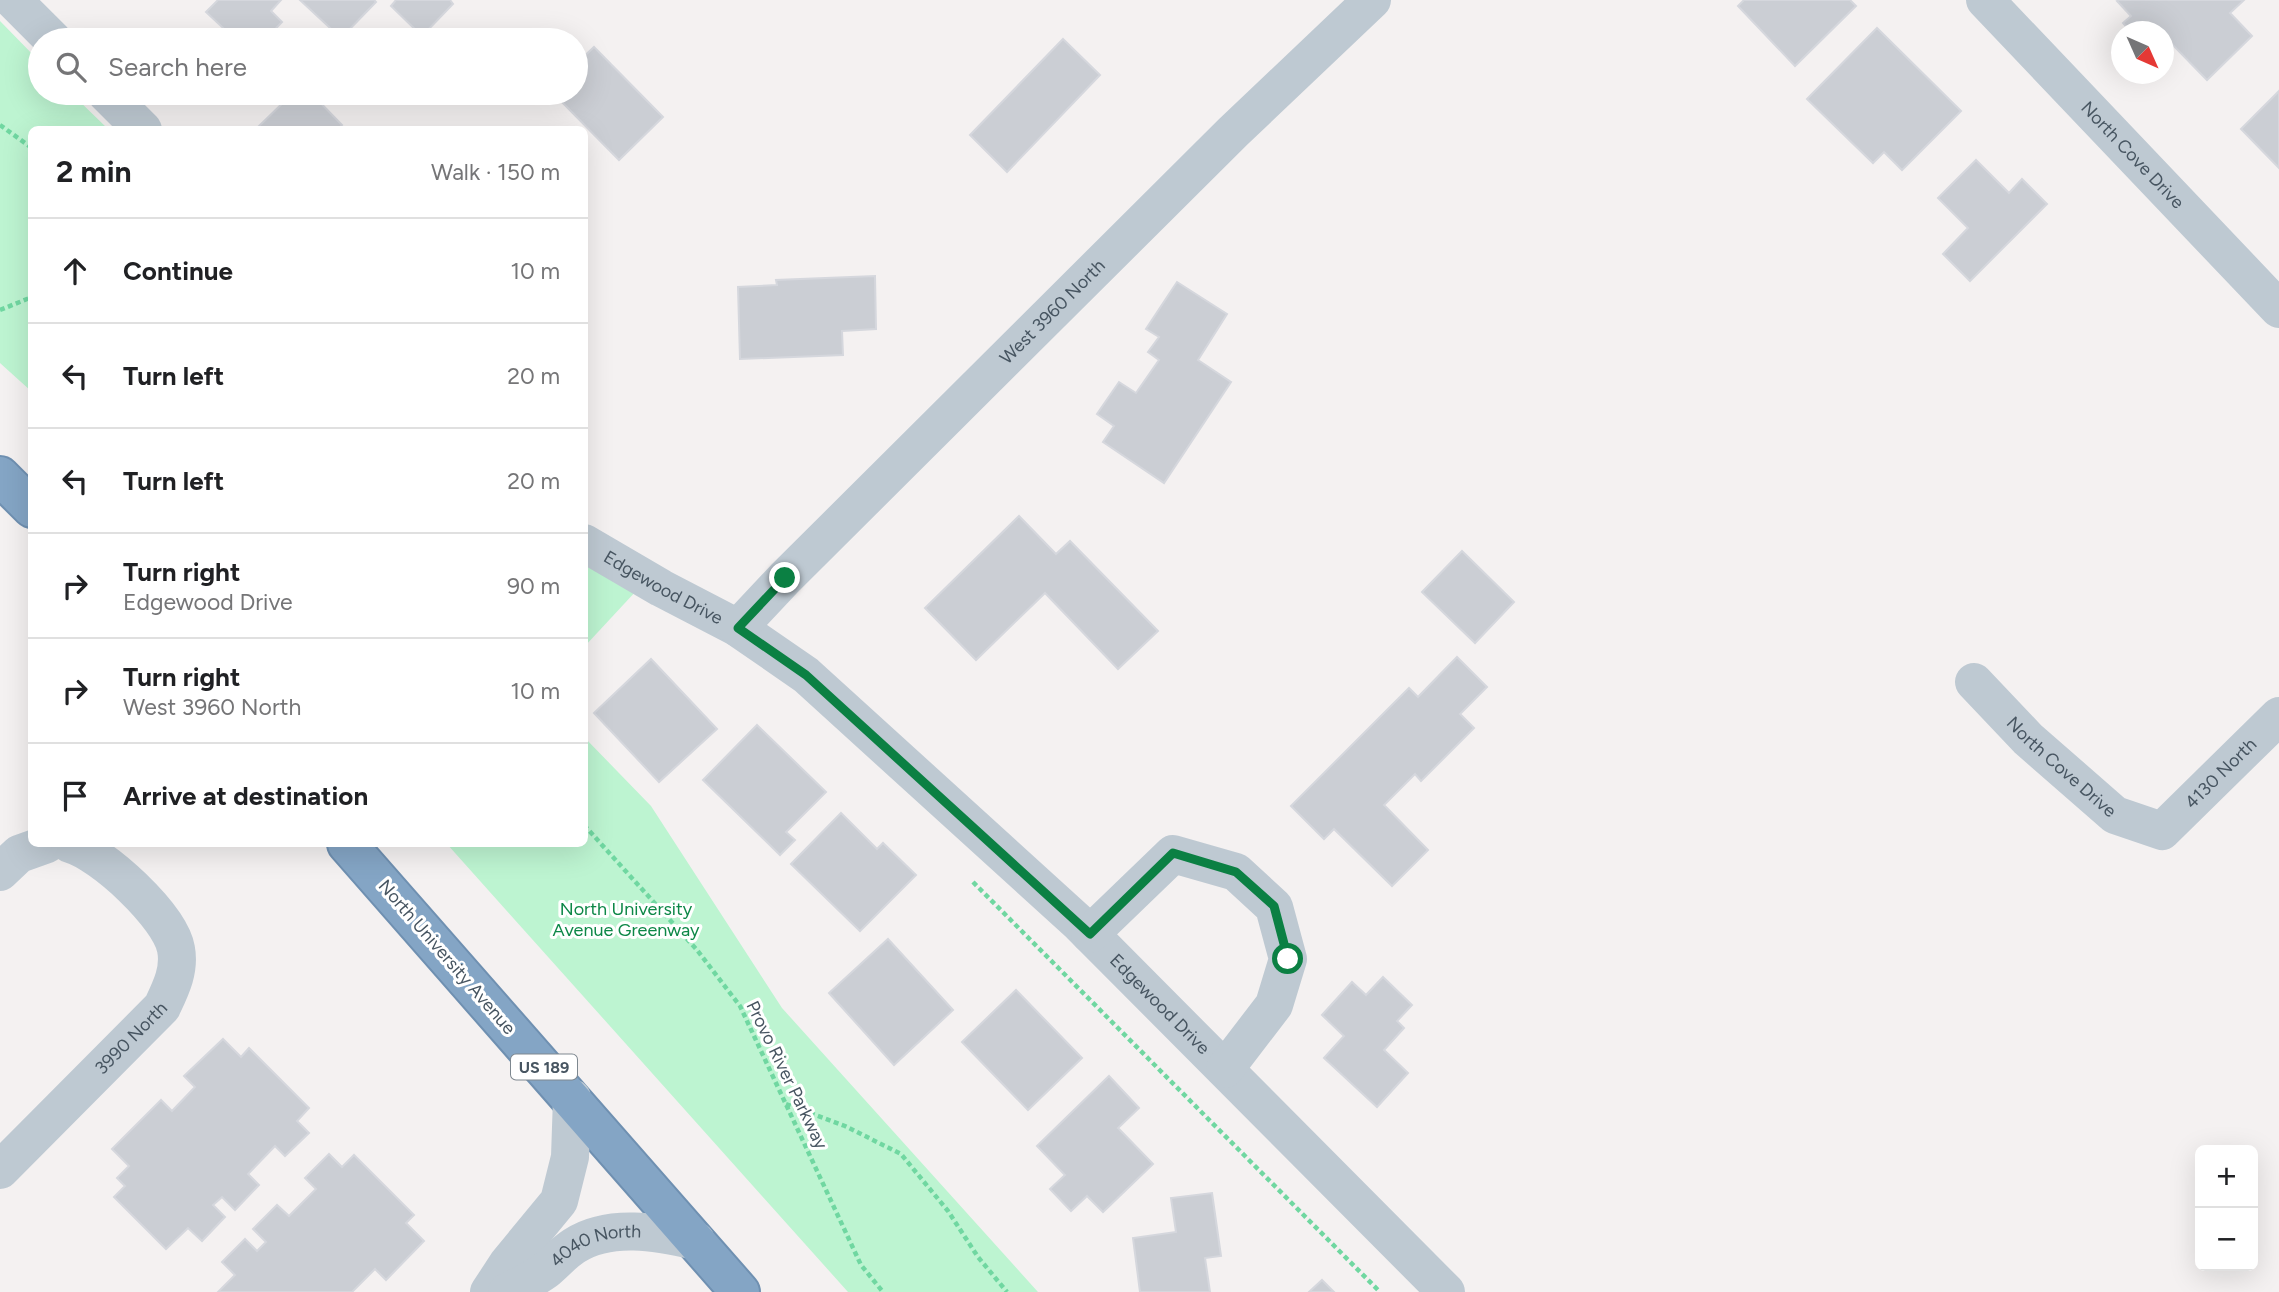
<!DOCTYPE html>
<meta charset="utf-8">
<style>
:root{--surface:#fff;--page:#f6f6f6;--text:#202124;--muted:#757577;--line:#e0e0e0}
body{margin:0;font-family:Figtree,sans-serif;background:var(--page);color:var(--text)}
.controls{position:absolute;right:21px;bottom:21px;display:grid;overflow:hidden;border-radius:10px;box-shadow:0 7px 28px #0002}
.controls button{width:63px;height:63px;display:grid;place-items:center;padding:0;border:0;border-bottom:2px solid var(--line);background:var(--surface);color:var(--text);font:35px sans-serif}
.compass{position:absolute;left:2111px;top:21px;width:63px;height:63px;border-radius:50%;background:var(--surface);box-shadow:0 7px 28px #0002;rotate:135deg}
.stop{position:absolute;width:21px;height:21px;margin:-16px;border:5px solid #0b8043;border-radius:50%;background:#fff}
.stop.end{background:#0b8043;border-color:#fff;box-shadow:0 2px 7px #0008}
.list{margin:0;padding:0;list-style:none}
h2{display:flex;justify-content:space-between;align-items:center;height:91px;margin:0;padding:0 28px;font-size:30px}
h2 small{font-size:23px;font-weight:400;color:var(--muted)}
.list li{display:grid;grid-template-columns:46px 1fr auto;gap:21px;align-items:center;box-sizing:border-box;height:105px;padding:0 28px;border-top:2px solid var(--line)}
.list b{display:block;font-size:26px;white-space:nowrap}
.list p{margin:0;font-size:23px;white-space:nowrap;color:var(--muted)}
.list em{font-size:23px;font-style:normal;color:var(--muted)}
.icon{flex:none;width:38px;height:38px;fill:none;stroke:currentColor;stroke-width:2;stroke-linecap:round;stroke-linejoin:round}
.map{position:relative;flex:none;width:2279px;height:1292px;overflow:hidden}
.search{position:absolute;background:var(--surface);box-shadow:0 7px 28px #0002;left:28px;top:28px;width:560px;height:77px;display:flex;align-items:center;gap:18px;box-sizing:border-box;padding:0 24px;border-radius:38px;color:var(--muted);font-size:26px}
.panel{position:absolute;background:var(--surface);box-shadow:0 7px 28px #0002;left:28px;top:126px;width:560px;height:721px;border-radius:10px}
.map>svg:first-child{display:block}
</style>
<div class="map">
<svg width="2279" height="1292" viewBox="0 0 2279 1292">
<rect width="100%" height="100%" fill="#f4f1f1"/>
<g fill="#bdf4d1">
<polygon points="0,21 40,62 40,93 71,93 108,129 32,130 31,391 0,363"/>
<polygon points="584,557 637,590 585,646 584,646"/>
<polygon points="585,738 651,806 782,1008 1038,1292 848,1292 447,844 584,844"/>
</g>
<g fill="#cbced4" stroke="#d5d7dd" stroke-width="2">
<polygon points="218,0 281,0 271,11 282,22 265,40 236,40 206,12"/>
<polygon points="300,0 374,0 376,2 341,38"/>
<polygon points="396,0 450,0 453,4 422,36 391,6"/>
<polygon points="1744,0 1850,0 1856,6 1795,66 1738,6"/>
<polygon points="2119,0 2244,0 2230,13 2252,36 2207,80 2171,43 2164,49 2164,32 2131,32 2123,23 2131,16 2117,1"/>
<polygon points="1877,28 1961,111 1902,170 1884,152 1873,163 1807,99"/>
<polygon points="1063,39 1100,75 1007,172 970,135"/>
<polygon points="594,47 663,117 619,160 553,93 576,93 576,64"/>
<polygon points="2279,91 2279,168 2241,129"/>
<polygon points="293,93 311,93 342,125 337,130 255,130"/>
<polygon points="1976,160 2009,193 2022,179 2047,204 1970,281 1943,254 1968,228 1938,198"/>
<polygon points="875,276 876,329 842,331 843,355 740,359 738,287 777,285 776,280"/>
<polygon points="1177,282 1227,314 1198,360 1231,382 1164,483 1103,442 1114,426 1097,414 1119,382 1136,393 1159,360 1148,352 1159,337 1146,329"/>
<polygon points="1019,516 1056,554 1070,541 1158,631 1118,669 1045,593 976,660 925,608"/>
<polygon points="1462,551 1514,602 1475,643 1422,592"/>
<polygon points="1457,657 1487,687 1460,714 1474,728 1421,781 1415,774 1384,805 1428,850 1392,886 1334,829 1324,839 1291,806 1409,688 1418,697"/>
<polygon points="651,659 717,729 659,782 594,713"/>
<polygon points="757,725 826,792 786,832 795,840 780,855 703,780"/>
<polygon points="841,813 877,849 883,843 916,875 860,931 791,864"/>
<polygon points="888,939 953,1010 894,1065 829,993"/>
<polygon points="1383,977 1412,1005 1397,1021 1404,1028 1384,1050 1408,1073 1377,1107 1324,1058 1344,1036 1322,1015 1352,982 1366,995"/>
<polygon points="1016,990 1082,1058 1028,1110 962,1042"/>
<polygon points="223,1039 241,1057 249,1048 309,1108 297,1121 309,1133 285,1156 275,1146 248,1174 259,1185 235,1210 222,1197 213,1205 225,1217 202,1241 188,1228 166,1249 114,1197 125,1186 117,1178 129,1166 112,1149 161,1100 172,1111 195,1087 184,1076"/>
<polygon points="1109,1076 1139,1108 1118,1128 1153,1164 1103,1212 1087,1196 1071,1211 1050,1189 1065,1175 1037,1146"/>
<polygon points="329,1154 342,1167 354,1155 414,1215 406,1223 424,1241 386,1280 375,1269 352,1292 218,1292 235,1275 222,1262 245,1239 257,1251 266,1242 253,1229 277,1205 289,1216 316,1189 305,1178"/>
<polygon points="1212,1193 1221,1256 1205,1258 1210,1292 1140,1292 1133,1238 1176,1232 1171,1198"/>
<polygon points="1322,1280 1334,1292 1309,1292"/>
</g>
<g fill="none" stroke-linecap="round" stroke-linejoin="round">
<defs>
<g id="highway">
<polyline points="0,476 32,508"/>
<polyline points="347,844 740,1292"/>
</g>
</defs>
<use href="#highway" stroke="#6f90b1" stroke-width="42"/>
<g stroke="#70d7a1" stroke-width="4.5" stroke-dasharray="5 3.5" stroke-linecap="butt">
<polyline points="0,125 32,148"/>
<polyline points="0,310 32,297"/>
<polyline points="584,825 697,950 740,1006 861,1265 883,1292"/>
<polyline points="973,882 1380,1292"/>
<polyline points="786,1104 845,1126 901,1154 948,1211 978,1257 1007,1292"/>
</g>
<g stroke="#bec9d2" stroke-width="38">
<polyline points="13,0 53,40"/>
<path id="s1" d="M 1985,0 L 2279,309"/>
<polyline points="106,93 143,130"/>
<path id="s2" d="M 584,543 L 661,588 L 738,628 L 806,675 L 1080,924 L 1446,1292"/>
<path id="s3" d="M 738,628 L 785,578 L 1233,132 L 1372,0"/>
<path id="s4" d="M 1974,682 L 2028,739 L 2115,815 L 2162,831 L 2279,716"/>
<polyline points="0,872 19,854 47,844"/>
<polyline points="1090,934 1173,854 1236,872 1274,907 1288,959 1274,1005 1225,1069"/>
<path id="s5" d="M 0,1170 L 162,1007 C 171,988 180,970 176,949 C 170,916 102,853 70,844"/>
<polyline points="489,1292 508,1263 559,1201 570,1157 572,1098"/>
<path id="s6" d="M 507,1292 C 520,1285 534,1279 545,1271 C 555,1263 563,1253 574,1246 C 609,1223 658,1232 696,1241"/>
</g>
<use href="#highway" stroke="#84a5c5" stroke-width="38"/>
</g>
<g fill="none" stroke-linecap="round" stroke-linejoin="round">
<polyline stroke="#0b8043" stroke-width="9" points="785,578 738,628 806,675 1090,934 1173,853 1236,872 1274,906 1288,959"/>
</g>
<g text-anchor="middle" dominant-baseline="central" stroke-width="6" stroke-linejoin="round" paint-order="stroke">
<rect fill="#fff" stroke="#7e8890" stroke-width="2" x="511" y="1054.5" width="66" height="25" rx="5"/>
<g font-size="16" font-weight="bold" fill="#475561">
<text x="544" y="1067">US 189</text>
</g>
<g font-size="18" fill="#475561" stroke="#fff">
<text stroke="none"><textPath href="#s1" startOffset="214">North Cove Drive</textPath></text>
<text stroke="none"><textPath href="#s3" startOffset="446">West 3960 North</textPath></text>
<text stroke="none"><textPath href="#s2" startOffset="91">Edgewood Drive</textPath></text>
<text stroke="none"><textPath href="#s4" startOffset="122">North Cove Drive</textPath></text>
<text stroke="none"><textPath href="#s4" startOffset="326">4130 North</textPath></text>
<text transform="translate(447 957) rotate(49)">North University Avenue</text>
<text stroke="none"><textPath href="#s2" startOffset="742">Edgewood Drive</textPath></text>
<text stroke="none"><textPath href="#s5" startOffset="186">3990 North</textPath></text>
<text transform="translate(787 1075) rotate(64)">Provo River Parkway</text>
<text stroke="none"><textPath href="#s6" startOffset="103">4040 North</textPath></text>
</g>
<g font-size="18" fill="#0d8747" stroke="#fff">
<text x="626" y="909">North University<tspan x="626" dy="21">Avenue Greenway</tspan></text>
</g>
</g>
</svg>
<div class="controls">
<button>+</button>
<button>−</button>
</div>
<svg class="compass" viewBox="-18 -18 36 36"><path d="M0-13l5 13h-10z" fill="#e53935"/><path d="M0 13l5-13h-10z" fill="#757577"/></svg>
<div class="stop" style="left:1288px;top:959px"></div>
<div class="stop end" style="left:785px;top:578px"></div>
<div class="search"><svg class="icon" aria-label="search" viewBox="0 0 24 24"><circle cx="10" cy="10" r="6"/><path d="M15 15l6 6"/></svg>Search here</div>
<section class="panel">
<h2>2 min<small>Walk · 150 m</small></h2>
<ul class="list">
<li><svg class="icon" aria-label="ahead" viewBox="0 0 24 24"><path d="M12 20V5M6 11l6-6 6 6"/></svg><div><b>Continue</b></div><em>10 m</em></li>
<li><svg class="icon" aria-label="left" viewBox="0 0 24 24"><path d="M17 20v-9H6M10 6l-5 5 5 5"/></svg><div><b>Turn left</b></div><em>20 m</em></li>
<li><svg class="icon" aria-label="left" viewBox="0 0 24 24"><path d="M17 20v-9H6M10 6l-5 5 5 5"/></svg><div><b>Turn left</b></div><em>20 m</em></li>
<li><svg class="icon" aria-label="right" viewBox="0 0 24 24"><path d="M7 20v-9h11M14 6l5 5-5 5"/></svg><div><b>Turn right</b><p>Edgewood Drive</p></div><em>90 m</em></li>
<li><svg class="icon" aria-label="right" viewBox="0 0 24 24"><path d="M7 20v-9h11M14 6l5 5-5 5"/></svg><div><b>Turn right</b><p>West 3960 North</p></div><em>10 m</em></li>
<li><svg class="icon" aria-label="arrive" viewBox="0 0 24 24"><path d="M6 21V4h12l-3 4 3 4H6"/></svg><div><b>Arrive at destination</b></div></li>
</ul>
</section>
</div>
